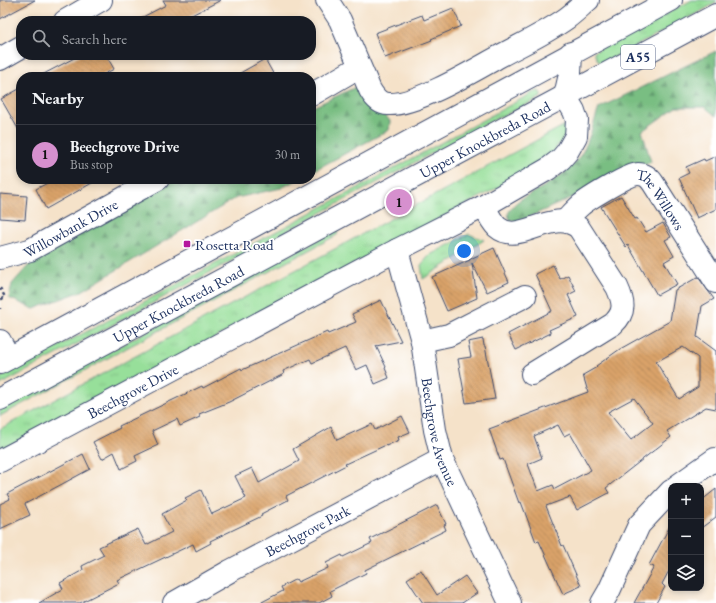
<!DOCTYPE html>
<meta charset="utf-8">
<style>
:root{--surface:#171b24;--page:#242831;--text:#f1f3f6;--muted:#9ea1a6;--line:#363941;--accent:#d690ce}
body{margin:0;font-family:"EB Garamond",serif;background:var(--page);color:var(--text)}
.controls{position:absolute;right:12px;bottom:12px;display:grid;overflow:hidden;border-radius:8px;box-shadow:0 2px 6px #0003}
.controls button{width:36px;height:36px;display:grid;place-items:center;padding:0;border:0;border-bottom:1px solid var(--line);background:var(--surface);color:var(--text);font:20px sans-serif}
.you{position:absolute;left:464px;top:251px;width:14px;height:14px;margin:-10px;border:3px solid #fff;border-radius:50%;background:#1a73e8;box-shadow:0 0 0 6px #1a73e833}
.badge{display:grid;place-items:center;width:26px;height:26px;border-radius:50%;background:var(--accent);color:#111;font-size:13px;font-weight:700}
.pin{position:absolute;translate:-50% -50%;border:2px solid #fff;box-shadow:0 1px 4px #0006}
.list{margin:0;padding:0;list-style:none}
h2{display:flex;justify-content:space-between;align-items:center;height:52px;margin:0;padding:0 16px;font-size:17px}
h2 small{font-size:13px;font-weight:400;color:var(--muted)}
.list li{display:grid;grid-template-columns:26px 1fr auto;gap:12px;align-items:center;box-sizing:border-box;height:60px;padding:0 16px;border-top:1px solid var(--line)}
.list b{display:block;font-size:15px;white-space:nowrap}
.list p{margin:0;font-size:13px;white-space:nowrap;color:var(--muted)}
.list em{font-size:13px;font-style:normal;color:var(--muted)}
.icon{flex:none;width:22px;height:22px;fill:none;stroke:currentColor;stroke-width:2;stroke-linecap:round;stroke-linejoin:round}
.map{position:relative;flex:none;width:716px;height:603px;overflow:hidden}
.search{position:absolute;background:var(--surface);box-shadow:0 2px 6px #0003;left:16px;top:16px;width:300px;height:44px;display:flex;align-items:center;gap:10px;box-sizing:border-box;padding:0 14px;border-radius:16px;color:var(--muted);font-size:15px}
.panel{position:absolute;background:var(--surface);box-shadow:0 2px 6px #0003;left:16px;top:72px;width:300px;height:112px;border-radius:16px}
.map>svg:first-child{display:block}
</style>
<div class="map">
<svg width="716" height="603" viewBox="0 0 716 603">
<defs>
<pattern id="grass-tufts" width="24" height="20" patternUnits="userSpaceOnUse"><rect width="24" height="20" fill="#97df9a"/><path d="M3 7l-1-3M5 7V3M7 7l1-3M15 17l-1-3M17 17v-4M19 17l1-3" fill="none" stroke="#82c087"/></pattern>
<pattern id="forest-firs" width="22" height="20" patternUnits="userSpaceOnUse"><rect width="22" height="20" fill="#79be82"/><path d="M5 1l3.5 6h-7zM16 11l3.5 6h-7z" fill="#629b6e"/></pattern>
<pattern id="building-back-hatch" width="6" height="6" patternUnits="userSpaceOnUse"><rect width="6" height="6" fill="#daa369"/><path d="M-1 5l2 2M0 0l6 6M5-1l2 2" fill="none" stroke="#b0855a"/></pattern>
</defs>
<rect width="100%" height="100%" fill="#fff"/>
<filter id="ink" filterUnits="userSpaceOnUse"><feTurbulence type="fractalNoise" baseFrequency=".025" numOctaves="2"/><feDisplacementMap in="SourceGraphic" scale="8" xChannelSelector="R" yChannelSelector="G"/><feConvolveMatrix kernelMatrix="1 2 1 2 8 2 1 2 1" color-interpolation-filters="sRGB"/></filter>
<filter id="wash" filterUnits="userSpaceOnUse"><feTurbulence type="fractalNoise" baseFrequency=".012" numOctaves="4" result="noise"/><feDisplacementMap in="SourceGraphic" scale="16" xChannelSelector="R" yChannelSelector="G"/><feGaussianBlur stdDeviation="0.9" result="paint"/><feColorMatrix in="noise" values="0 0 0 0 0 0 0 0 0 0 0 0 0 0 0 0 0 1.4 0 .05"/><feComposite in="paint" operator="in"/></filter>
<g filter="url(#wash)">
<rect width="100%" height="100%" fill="#f5e2c9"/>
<g fill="url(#grass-tufts)" stroke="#59877c">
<polygon points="692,0 716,0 716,3 602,64 598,61 594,52"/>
<polygon points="539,91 541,94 541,97 536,100 490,122 0,385 0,378 49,351 138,305 371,181 534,92"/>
<polygon points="565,125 567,133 546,162 0,452 0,429"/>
<polygon points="338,231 337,235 0,416 0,410 327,235"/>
<polygon points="469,234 484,240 423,279 421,265 430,255"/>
</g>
<g fill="url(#forest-firs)" stroke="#4a7670">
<path d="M 716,51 L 716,116 L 705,107 L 676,107 L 642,131 L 651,162 L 520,221 L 510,220 L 508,214 C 514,200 526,197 538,190 C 552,182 568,172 578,159 C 588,146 593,124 599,108 Z"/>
<polygon points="360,85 390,121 389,130 311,172 311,108"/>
<polygon points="178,179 299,179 281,188 236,198 82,291 34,309 9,298 12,284 37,256"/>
</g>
<g id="blocks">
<g fill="url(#building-back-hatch)" fill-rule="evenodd">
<polygon points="0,0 35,0 0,19"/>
<polygon points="163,0 221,0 180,21 135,21 166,5"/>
<polygon points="453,8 461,26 431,39 432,40 385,58 375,33 422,15 424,20"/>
<polygon points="80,55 106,55 114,69 99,77 38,77"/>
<polygon points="265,59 275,77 233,77"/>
<polygon points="21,88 21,134 1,99"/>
<polygon points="716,156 716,209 697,218 679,178 689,173 686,167 704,159 705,161"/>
<polygon points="55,179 99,179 46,209 36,189"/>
<polygon points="0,194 27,196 25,220 0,218"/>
<polygon points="621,196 635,219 637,218 646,232 663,223 671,237 665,240 674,256 664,262 677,284 657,295 628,245 626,247 601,207"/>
<polygon points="494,248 509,282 487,292 472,263 477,298 447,311 432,277 470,260 470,259"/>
<polygon points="553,265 560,279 568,275 576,291 568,295 578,317 549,330 551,333 516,350 508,334 552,311 535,274"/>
<path d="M 698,277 L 714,299 L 702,306 L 697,337 L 716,351 L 716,409 L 706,407 L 667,431 L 671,437 L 606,488 L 609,493 L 577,510 L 570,497 L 546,506 L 562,546 L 563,545 L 581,586 L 563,594 L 539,541 L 536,542 L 521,502 L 519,503 L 503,459 L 500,460 L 489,429 L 588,392 L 583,375 L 597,367 L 596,366 L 620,349 L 670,321 L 675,290 ZM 683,347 L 698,358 L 698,387 L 679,399 L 656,362 ZM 634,398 L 653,423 L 631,440 L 608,412 ZM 558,425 L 564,436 L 570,433 L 591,470 L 555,489 L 553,485 L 538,491 L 528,464 L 542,458 L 534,436 Z"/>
<polygon points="381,300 401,341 376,346 386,367 385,368 389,378 375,384 367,365 356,370 345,348 312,363 310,359 283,371 284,374 229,402 199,414 200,417 180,426 177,419 152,431 158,445 135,456 137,461 121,469 114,452 102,459 93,442 120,428 119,426 202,386 203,388 241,368 242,370 327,332 328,334 356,322 352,314"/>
<polygon points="483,339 484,346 485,346 495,399 466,403 458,359 471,357 468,342"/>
<polygon points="402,416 410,432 398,437 399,440 386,446 386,445 345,464 346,465 286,496 288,500 261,514 262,516 210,541 211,543 196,551 193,544 117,580 119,583 80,603 39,603 63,589 60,583 83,570 82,566 104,555 99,547 138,529 146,545 172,532 162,514 187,500 185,498 201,490 212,514 246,498 235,476 252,468 259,483 299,461 293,449 331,427 337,440 372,424 375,430"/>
<polygon points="83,454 90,469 25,504 30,515 0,529 0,504 10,499 7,494"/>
<polygon points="716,489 716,517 701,528 701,501"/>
<polygon points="437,505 446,524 444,525 446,530 365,570 366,573 330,591 332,596 319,603 260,603 283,591 281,587 296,579 298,582 328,568 326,563 342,555 343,557 372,543 370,539"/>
<polygon points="671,524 671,567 662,584 665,587 656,603 634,603 654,567 649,565"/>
<polygon points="421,570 437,595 465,576 477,593 462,603 423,603 407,579"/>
</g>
</g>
</g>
<g filter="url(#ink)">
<use href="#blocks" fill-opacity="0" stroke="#3c4a6e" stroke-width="1"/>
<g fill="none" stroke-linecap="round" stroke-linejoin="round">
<defs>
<g id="minor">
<path d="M 327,0 L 340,20 L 370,90 C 374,97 379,104 388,104 C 415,106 475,70 500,56 C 522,44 546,33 567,18 C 574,13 581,6 588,0"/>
<polyline points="65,21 101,0"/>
<polyline points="0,59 21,47"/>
<polyline points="311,95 359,67"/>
<path d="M 484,206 C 488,214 491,221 497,227 C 520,247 552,206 579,228 L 617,287 C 624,302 626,312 613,324 L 532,374"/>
<path id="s1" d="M 565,221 C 570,216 575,210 581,205 C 588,199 629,174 638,174 C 645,174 649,177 653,183 L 716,282"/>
<path id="s2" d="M 397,250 L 422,341 L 435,430 L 442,459 L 510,603"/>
<path id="s3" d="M 0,258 L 30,250 L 158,179"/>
<polyline points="0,341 9,358"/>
<polyline points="422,341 449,335 525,296"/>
<path id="s4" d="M 0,461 L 397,250 L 484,206 L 548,169 L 561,159 L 567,152 L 576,136 L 577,120 L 574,111 L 565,96"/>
<polyline points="677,486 715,459"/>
<path id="s5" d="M 174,603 L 230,571 L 442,459"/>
<polyline points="602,603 609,591 639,525 671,491"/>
</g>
<g id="highway">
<polyline points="565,96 570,74 571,53"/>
<polyline points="0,363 671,0"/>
<path id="s6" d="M 0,399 L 716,15"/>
</g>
</defs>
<use href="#minor" stroke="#3c4a6e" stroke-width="24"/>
<use href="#highway" stroke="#3c4a6e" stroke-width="24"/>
<g stroke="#3c4a6e" stroke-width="2.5" stroke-dasharray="3 3" stroke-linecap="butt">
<polyline points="0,288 5,297 0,300"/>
<polyline points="0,308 0,309"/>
</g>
<use href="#minor" stroke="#fff" stroke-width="22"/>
<use href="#highway" stroke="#fff" stroke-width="22"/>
</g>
</g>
<rect fill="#b5179e" stroke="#fff" stroke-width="1.5" x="183" y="240" width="8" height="8" rx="2"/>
<g text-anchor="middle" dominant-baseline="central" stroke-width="3.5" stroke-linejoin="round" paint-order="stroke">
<rect fill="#fff" stroke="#5f6d8e" stroke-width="1" x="621" y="45" width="34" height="24" rx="3"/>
<g font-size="14" font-weight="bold" fill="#1b2f5e">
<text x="638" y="57">A55</text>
</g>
<g font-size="15" fill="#1b2f5e" stroke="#fff">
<text stroke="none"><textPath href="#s6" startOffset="550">Upper Knockbreda Road</textPath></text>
<text stroke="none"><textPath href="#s1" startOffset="123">The Willows</textPath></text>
<text stroke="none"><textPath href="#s3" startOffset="77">Willowbank Drive</textPath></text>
<text stroke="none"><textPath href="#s6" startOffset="202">Upper Knockbreda Road</textPath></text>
<text stroke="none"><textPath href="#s4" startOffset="150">Beechgrove Drive</textPath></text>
<text stroke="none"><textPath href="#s2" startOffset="187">Beechgrove Avenue</textPath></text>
<text stroke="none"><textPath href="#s5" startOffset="152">Beechgrove Park</textPath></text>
</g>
<g font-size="15" fill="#1b2f5e" stroke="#fff" text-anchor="start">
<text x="195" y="244">Rosetta Road</text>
</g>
</g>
</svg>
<div class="controls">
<button>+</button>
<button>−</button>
<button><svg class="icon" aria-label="layers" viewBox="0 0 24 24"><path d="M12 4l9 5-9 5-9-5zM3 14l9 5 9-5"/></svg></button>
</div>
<div class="you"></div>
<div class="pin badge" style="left:399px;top:202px">1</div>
<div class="search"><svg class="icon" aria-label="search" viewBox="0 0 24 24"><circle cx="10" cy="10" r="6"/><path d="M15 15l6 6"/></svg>Search here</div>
<section class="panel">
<h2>Nearby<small></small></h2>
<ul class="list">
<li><span class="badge">1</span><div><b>Beechgrove Drive</b><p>Bus stop</p></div><em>30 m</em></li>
</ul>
</section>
</div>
